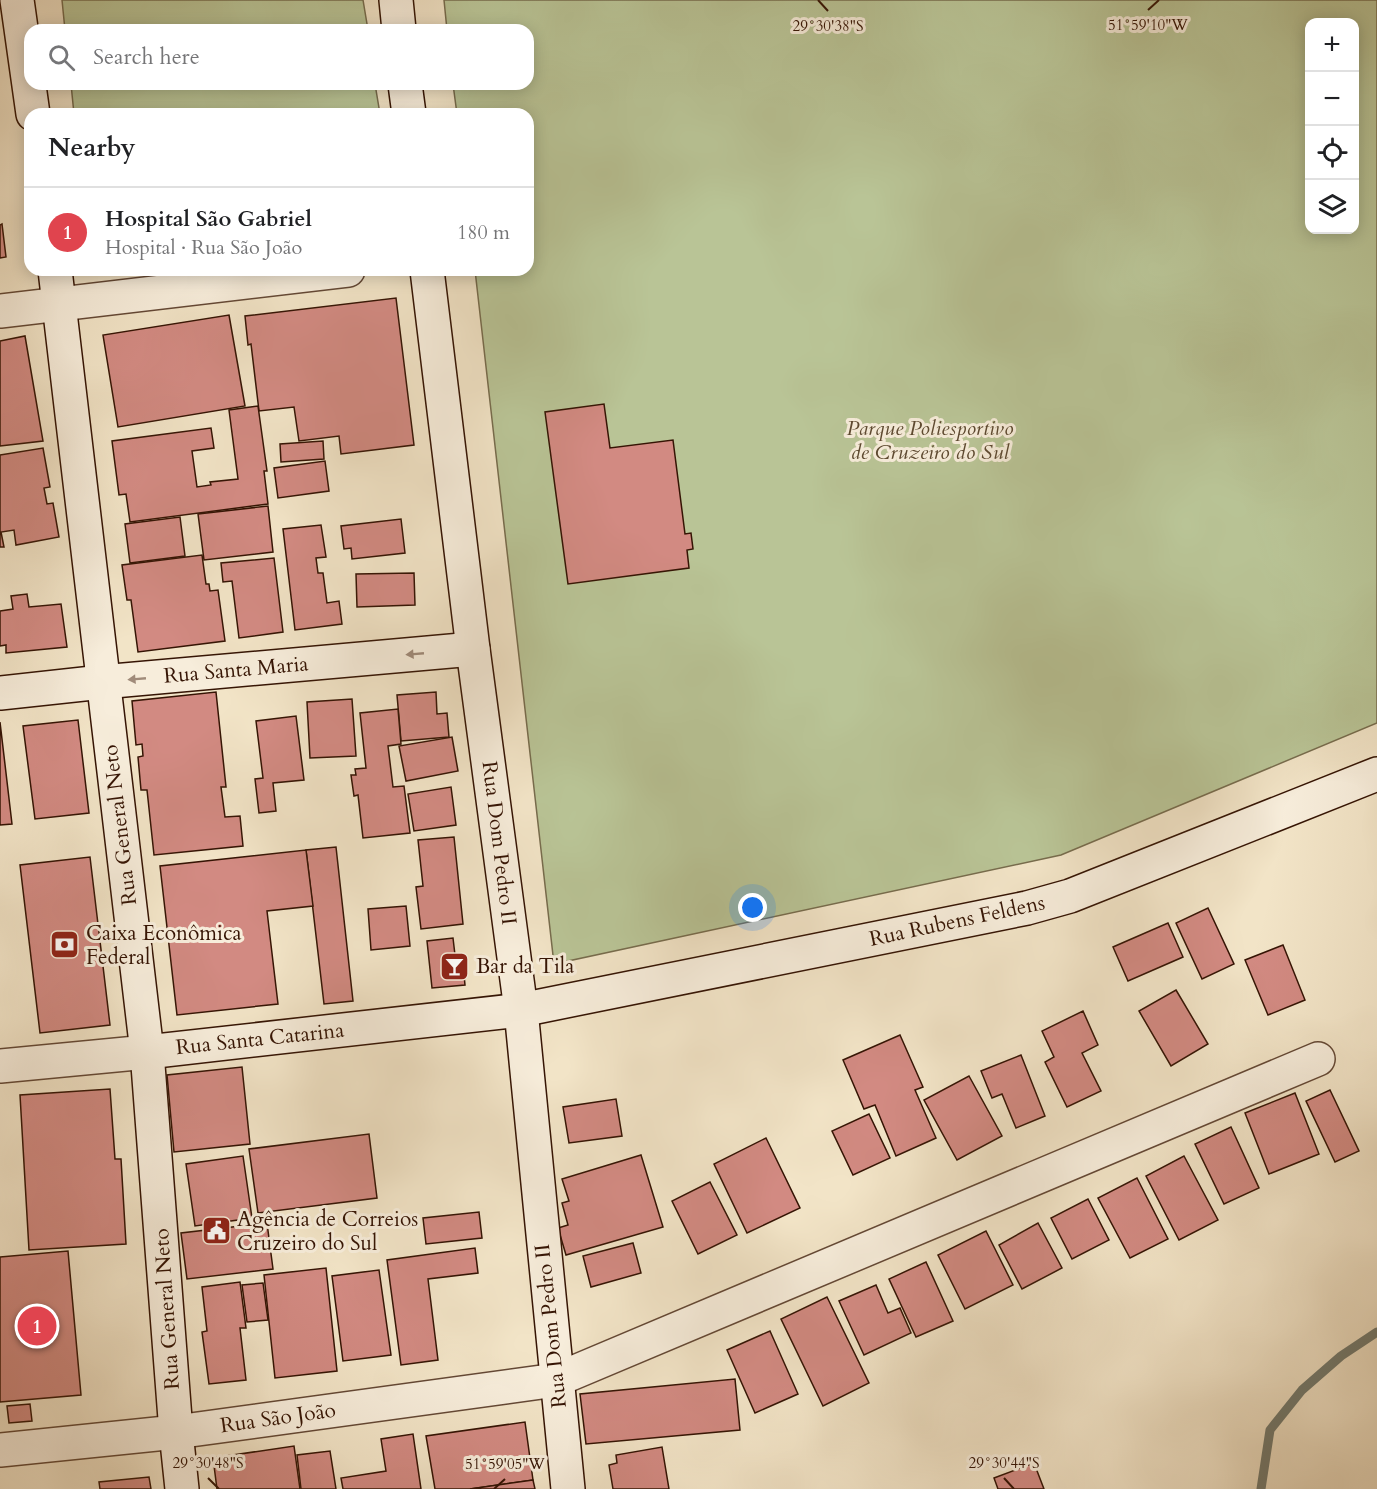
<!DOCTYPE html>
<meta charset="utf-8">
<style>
:root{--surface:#fff;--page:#f2f2f2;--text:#202124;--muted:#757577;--line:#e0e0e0;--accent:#db2777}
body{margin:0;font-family:Cardo,serif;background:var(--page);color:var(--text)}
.controls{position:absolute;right:18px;top:18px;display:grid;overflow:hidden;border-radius:12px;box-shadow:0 3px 15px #0003}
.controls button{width:54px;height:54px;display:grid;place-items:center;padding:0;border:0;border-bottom:2px solid var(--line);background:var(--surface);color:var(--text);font:30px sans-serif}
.you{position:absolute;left:753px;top:908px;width:21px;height:21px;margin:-15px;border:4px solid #fff;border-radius:50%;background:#1a73e8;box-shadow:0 0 0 9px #1a73e833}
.badge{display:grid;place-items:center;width:39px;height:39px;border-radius:50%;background:var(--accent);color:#fff;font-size:20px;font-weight:700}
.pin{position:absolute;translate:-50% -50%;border:3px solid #fff;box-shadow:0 2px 6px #0006}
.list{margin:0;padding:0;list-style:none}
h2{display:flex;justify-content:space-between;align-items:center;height:78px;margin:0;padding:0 24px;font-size:26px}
h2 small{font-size:20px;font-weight:400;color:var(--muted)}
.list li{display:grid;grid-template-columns:39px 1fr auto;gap:18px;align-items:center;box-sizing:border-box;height:90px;padding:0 24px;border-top:2px solid var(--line)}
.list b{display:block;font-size:22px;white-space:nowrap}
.list p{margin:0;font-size:20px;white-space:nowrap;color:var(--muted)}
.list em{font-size:20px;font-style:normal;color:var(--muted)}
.icon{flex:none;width:33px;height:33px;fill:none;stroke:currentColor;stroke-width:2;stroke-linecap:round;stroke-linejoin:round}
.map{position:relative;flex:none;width:1377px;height:1489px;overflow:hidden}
.search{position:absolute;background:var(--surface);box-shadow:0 3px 15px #0003;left:24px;top:24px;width:510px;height:66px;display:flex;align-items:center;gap:15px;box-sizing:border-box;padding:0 21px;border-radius:18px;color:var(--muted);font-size:22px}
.panel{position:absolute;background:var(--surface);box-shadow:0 3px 15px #0003;left:24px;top:108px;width:510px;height:168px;border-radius:18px}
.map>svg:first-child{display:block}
</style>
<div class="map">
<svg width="1377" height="1489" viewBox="0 0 1377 1489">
<rect width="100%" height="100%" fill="#f2e4c7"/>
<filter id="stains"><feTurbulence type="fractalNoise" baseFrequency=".00333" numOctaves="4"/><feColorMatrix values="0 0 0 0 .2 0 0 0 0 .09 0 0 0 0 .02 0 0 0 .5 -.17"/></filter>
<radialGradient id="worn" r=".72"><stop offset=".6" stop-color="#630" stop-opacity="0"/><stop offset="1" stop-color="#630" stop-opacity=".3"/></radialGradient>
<g fill="#b9c496" stroke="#776c4d" stroke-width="1.5" fill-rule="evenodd">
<polygon points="62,0 363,0 368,30 65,30"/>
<path d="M 444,0 L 1377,0 L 1377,723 L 1061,855 L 554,964 L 475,270 L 528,270 L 528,114 L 457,114 L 453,84 L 528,84 L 528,30 L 447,30 ZM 1310,22 L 1354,22 L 1354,230 L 1310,230 Z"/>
<polygon points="71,84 375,84 380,114 74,114"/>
</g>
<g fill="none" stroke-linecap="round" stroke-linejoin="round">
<polyline stroke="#727a6f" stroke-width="9" points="1261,1489 1270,1430 1302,1390 1341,1356 1377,1332"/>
</g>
<g fill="#d28a82" stroke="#351404" stroke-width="1.5">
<polygon points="2,224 6,257 0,258 0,225"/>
<polygon points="396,298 414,445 341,454 339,436 299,441 294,407 259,411 251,344 248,345 245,316"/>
<polygon points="229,315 245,406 118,427 103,335"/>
<polygon points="25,336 43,441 0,446 0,341"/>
<polygon points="604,404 610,448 673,440 685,534 691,533 693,549 687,550 689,568 568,584 545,412"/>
<polygon points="258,406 267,471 264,471 268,504 130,522 126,494 119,495 112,441 211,428 214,448 192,451 197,487 211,485 210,482 238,479 229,410"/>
<polygon points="323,441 324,459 281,462 280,444"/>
<polygon points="43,448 50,487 44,488 47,504 53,503 59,537 16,545 14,530 1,532 4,547 0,547 0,455"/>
<polygon points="325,461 329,491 278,498 274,468"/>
<polygon points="268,506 273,552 204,560 198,514"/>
<polygon points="180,517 185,556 130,563 125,524"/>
<polygon points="401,519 405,553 352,559 351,548 344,549 341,526"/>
<polygon points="321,525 326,557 316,558 318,573 323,573 327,603 339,601 342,624 295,630 283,529"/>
<polygon points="202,555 206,584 209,584 210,591 218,590 225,641 138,652 131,600 127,600 122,565"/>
<polygon points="274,558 283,632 239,638 232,581 223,582 221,563"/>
<polygon points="414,573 415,605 357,607 356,574"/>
<polygon points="27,594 29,607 61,604 67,647 6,653 6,645 0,646 0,611 13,609 11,596"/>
<polygon points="216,692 226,787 221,787 225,817 240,816 243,846 154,855 147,790 141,790 138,757 143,756 142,744 136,745 132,701"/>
<polygon points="436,692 437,714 447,713 449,737 401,741 397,695"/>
<polygon points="352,699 356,756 310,758 307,702"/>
<polygon points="398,709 401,744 388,746 393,787 404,786 410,833 363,838 358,795 354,796 351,775 356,775 355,769 366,768 360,713"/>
<polygon points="296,716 304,780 273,783 276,811 259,813 255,779 263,778 256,721"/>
<polygon points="78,720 89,813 35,819 23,726"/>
<polygon points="0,722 12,824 0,825"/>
<polygon points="452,737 458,771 406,781 399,746"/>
<polygon points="451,787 456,825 414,831 408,794"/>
<polygon points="454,837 463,924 421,929 416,887 423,886 418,840"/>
<polygon points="336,847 353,1001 324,1004 306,850"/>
<polygon points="306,850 313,906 267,911 278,1004 177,1015 160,866"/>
<polygon points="90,857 110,1025 40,1033 20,865"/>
<polygon points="406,906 410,946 371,950 368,909"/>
<polygon points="1208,908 1234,964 1202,979 1176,923"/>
<polygon points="1168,923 1183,957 1128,981 1113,947"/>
<polygon points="453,938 455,955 462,955 465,985 432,988 427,941"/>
<polygon points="1283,945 1305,1000 1268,1015 1245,960"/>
<polygon points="1176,990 1208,1044 1171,1066 1139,1011"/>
<polygon points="1083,1011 1098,1045 1082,1053 1101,1091 1067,1107 1045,1062 1054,1057 1042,1031"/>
<polygon points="900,1035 923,1087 915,1090 936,1138 896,1156 875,1105 864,1109 843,1060"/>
<polygon points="1021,1055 1045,1116 1016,1128 1002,1094 992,1098 981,1071"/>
<polygon points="242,1067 250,1144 174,1152 167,1075"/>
<polygon points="969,1076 1002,1136 957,1160 924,1100"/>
<polygon points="110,1089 115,1159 121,1159 126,1244 29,1250 20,1095"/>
<polygon points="1330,1090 1359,1151 1335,1162 1306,1101"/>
<polygon points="1295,1093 1319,1154 1269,1174 1245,1113"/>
<polygon points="616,1099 622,1136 569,1143 563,1107"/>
<polygon points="869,1114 890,1158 853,1175 832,1131"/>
<polygon points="1231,1127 1259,1188 1224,1204 1195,1144"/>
<polygon points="369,1134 377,1198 258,1213 249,1149"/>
<polygon points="766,1138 800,1208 747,1233 714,1164"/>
<polygon points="641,1155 663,1227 566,1255 558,1228 568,1225 562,1203 569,1201 562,1179"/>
<polygon points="243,1156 252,1218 195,1226 186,1164"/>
<polygon points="1184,1156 1218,1220 1179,1240 1146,1176"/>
<polygon points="1137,1178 1168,1239 1130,1258 1098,1198"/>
<polygon points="710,1182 737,1235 698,1254 672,1201"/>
<polygon points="1088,1199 1109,1240 1072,1259 1051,1218"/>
<polygon points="479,1212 482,1238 426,1244 423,1218"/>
<polygon points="267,1223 273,1269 187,1279 181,1233"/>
<polygon points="1038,1223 1062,1268 1022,1289 999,1245"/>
<polygon points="986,1231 1013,1285 965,1309 938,1255"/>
<polygon points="633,1243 641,1273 591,1287 583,1256"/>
<polygon points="475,1248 478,1273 428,1279 438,1360 401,1365 387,1260"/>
<polygon points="68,1251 81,1395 0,1402 0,1257"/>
<polygon points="926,1262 953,1321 916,1337 889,1279"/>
<polygon points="326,1268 337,1371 275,1378 264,1275"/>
<polygon points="379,1270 391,1355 343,1361 332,1276"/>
<polygon points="240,1282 246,1328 240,1328 246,1380 209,1384 202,1332 207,1331 202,1287"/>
<polygon points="263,1283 268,1320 247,1322 242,1285"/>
<polygon points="876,1285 888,1313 900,1308 911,1333 864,1355 839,1301"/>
<polygon points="827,1297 869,1383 823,1406 781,1319"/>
<polygon points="770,1331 798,1394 755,1413 727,1350"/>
<polygon points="735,1379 740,1430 586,1444 580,1394"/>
<polygon points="30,1404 32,1421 9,1423 7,1406"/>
<polygon points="525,1422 533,1480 470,1489 435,1489 426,1436"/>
<polygon points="413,1434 421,1489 343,1489 341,1478 386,1471 381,1439"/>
<polygon points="294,1446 300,1489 217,1489 213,1458"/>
<polygon points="662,1447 669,1489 613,1489 609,1465 617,1463 616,1455"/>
<polygon points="330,1451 336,1489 301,1489 297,1455"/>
<polygon points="1034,1463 1044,1489 998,1489 994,1478"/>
<polygon points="149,1477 151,1489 100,1489 99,1482"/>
<polygon points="533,1480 535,1489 470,1489"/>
</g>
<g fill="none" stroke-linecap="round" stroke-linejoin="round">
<defs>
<g id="street">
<polyline points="0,311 348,270"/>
<polyline points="0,1066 147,1052"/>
<polyline points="0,1450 176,1432 556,1380 1318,1059"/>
</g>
<g id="secondary">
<polyline points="17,0 33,114"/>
<polyline points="396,0 399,30"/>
<polyline points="405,84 409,114"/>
<polyline points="55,270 147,1052 176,1432 182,1489"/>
<polyline points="427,270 473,649 521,1010 568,1489"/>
<polyline points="0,693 102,682 473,649"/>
<polyline points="147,1052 521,1010 1027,908 1070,896 1377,774"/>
</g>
</defs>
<use href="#street" stroke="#644835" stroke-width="36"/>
<use href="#secondary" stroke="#351404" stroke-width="36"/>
<use href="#street" stroke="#f7eddb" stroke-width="33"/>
<use href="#secondary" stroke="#f7eddb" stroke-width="33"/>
</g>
<defs><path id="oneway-solid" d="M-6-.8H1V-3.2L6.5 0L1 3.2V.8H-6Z" transform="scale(1.5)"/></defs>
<g fill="#a08b7a">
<use href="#oneway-solid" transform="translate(415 654) rotate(175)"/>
<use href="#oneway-solid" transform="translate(137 679) rotate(175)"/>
</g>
<path fill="none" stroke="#351404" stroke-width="2" d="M 818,0 L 828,11M 1148,10 L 1159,0M 208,1478 L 219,1489M 1004,1478 L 1014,1489M 494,1489 L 505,1479"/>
<defs>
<symbol id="bank-square" viewBox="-11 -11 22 22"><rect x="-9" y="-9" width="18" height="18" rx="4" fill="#8f2418" stroke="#f7eddb"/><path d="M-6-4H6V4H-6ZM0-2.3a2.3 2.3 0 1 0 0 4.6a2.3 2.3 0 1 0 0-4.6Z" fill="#fff"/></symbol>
<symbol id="bar-square" viewBox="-11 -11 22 22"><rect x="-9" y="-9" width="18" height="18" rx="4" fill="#8f2418" stroke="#f7eddb"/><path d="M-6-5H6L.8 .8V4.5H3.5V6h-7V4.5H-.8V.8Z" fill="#fff"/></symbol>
<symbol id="civic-square" viewBox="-11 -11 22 22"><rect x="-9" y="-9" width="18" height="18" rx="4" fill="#8f2418" stroke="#f7eddb"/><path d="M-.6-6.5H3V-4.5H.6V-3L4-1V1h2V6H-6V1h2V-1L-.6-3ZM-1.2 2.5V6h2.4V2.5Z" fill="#fff"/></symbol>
</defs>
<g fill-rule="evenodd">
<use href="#bank-square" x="48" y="928" width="33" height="33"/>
<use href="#bar-square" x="438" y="950" width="33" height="33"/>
<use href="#civic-square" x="200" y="1214" width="33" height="33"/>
</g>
<g text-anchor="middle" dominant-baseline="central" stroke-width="6" stroke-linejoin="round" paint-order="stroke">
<g font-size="21" font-style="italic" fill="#5d4930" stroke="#f7eddb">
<text x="930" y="428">Parque Poliesportivo<tspan x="930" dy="24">de Cruzeiro do Sul</tspan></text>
</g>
<g font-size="21" fill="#351404" stroke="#f7eddb">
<text transform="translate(236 670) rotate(-5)">Rua Santa Maria</text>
<text transform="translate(120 825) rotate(-97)">Rua General Neto</text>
<text transform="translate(499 843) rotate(83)">Rua Dom Pedro II</text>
<text transform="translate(957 921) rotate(-12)">Rua Rubens Feldens</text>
<text transform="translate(260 1039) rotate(-6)">Rua Santa Catarina</text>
<text transform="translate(167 1309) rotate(-94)">Rua General Neto</text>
<text transform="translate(551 1326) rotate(-96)">Rua Dom Pedro II</text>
<text transform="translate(278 1418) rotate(-8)">Rua São João</text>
</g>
<g font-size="21" fill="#351404" stroke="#f7eddb" text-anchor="start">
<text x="86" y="933">Caixa Econômica<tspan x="86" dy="24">Federal</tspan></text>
<text x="476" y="966">Bar da Tila</text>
<text x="237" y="1219">Agência de Correios<tspan x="237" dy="24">Cruzeiro do Sul</tspan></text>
</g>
</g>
<g font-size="15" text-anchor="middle" fill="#351404" stroke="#f7eddb" stroke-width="6" stroke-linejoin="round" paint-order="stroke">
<text x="1148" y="30">51°59'10"W</text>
<text x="828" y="31">29°30'38"S</text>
<text x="208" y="1468">29°30'48"S</text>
<text x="1004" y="1468">29°30'44"S</text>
<text x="505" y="1469">51°59'05"W</text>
</g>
<rect width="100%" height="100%" filter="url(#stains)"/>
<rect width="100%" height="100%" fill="url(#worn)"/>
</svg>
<div class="controls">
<button>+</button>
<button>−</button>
<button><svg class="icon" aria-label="locate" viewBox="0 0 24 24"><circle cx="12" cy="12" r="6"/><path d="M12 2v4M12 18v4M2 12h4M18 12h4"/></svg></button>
<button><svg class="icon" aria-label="layers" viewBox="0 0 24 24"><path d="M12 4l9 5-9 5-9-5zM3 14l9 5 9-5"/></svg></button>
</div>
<div class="you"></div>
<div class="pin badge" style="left:37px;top:1326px;background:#e0444e">1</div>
<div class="search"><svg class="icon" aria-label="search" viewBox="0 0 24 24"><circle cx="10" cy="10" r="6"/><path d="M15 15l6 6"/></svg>Search here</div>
<section class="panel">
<h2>Nearby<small></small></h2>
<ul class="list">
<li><span class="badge" style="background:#e0444e">1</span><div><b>Hospital São Gabriel</b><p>Hospital · Rua São João</p></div><em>180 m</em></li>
</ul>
</section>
</div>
